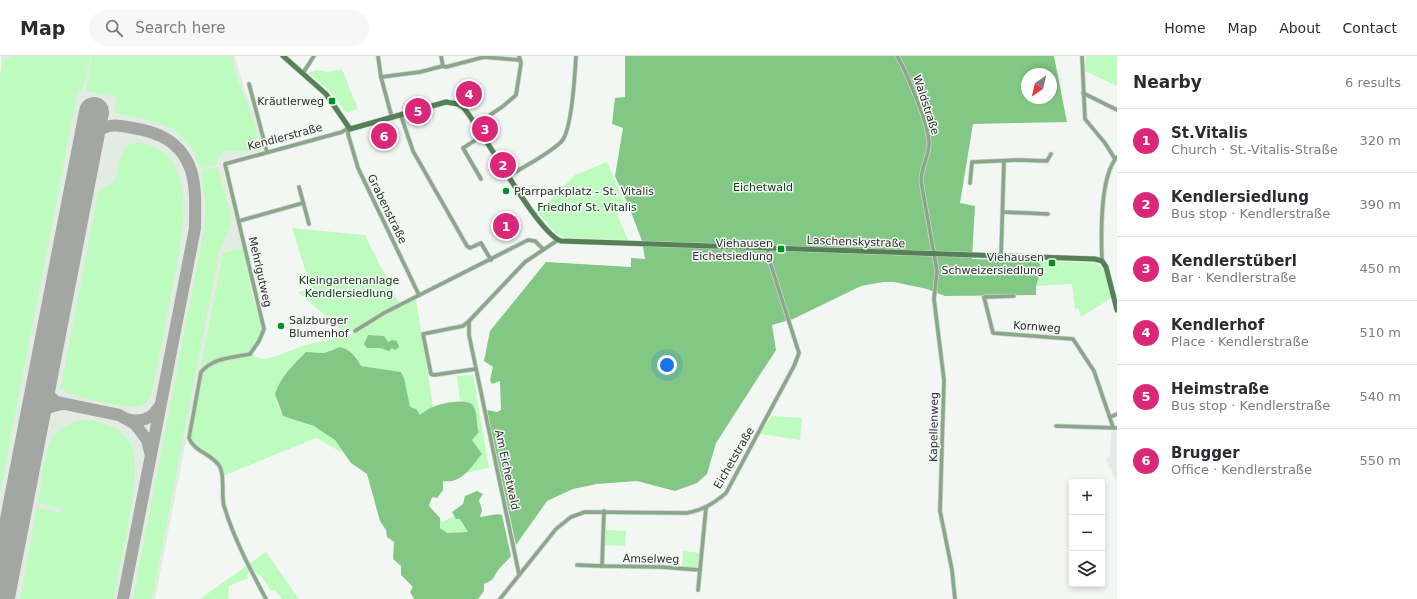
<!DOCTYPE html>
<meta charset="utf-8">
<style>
:root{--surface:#fff;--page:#f7f7f7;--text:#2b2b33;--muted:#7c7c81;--line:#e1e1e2;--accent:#db2777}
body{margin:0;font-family:"DejaVu Sans",sans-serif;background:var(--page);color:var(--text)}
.controls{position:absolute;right:12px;bottom:12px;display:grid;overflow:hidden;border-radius:4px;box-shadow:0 2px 6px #0003}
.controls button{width:36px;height:36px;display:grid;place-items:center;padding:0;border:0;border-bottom:1px solid var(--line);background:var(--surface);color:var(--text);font:20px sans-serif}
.compass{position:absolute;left:1021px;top:12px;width:36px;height:36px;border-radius:50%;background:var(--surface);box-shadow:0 2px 6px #0003;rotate:214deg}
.you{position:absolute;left:667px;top:309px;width:14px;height:14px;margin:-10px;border:3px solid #fff;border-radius:50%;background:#1a73e8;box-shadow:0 0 0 6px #1a73e833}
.badge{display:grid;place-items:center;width:26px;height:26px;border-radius:50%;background:var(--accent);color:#fff;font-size:13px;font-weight:700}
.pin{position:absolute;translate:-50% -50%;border:2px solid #fff;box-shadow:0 1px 4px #0006}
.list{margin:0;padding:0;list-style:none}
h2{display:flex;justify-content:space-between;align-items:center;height:52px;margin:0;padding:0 16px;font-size:17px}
h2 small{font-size:13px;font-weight:400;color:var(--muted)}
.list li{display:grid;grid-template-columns:26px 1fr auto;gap:12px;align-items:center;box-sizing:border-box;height:64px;padding:0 16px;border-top:1px solid var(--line)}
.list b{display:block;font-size:15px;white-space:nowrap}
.list p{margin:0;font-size:13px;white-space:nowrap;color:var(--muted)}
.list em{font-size:13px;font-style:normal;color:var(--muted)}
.icon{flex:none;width:22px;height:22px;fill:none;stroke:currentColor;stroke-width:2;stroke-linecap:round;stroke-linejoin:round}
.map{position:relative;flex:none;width:1117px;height:543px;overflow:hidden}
header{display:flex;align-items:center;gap:24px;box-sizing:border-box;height:56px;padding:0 20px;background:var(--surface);border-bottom:1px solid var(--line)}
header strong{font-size:19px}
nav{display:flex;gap:22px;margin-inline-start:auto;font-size:14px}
.search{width:280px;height:36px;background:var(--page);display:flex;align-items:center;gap:10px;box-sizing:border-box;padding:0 14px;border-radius:22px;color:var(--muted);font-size:15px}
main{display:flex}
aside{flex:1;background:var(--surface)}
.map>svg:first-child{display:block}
</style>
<header>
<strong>Map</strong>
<div class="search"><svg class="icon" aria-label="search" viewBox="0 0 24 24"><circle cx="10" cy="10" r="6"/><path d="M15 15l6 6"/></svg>Search here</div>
<nav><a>Home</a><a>Map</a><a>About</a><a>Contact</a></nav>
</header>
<main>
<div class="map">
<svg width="1117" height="543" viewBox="0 0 1117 543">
<rect width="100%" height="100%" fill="#f3f7f3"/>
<g fill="#e2ece2">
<polygon points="1,0 235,0 242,25 264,86 262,95 221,106 243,192 223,197 155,543 0,543"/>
<polygon points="1111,375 1117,376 1117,427 1106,403 1110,400"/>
</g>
<g fill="#befbbe" fill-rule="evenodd">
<polygon points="13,0 90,0 83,33 78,33 0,436 0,18 3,4"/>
<path d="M 92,0 L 232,0 C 234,8 235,17 238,25 C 243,38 261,76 257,88 C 250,97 236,95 225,95 L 218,102 L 216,108 L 204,112 L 200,111 C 188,68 151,64 114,57 L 117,41 L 86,35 Z"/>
<polygon points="1086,0 1117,0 1117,30 1085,15"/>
<path d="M 342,13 L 358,53 L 346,57 C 336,40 324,29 308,17 L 316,14 L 327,16 Z"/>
<path d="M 137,86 C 207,96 179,192 171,238 C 165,270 159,302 152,334 C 149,344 145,351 133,351 C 118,349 70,343 61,331 L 98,138 L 104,131 L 115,126 L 120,102 L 125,91 Z"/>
<polygon points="607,106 625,149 619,151 620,157 617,158 628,184 565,182 556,177 538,157 575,119"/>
<polygon points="217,111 232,163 229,173 219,196 152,543 133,543 204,174 206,151 202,119 203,115"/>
<polygon points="292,172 365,179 399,247 356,273 345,277 298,236 311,232"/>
<path d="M 243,192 L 251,234 L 262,272 L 262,277 L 251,294 L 255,301 L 265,303 L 274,301 L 305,289 L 348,280 L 370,265 L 416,243 L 433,351 L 420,359 L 410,351 L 401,316 L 360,310 L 357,301 L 347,293 L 332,293 L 324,297 L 312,296 L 294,307 L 286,318 L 276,346 L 283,360 C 304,366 334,374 343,397 L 316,382 L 223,420 L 222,411 L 197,391 L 190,382 L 202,317 L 200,315 L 223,197 ZM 368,279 L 384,280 L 387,285 L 390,285 L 394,292 L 386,294 L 380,292 L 374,292 L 365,283 Z"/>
<polygon points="1038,205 1096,207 1105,215 1113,241 1081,261 1078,252 1075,253 1072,228 1036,230 1042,212"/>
<polygon points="473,319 489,412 465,417 482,398 472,384 479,376 475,352 462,344 460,345 457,320"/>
<polygon points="772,360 802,362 800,384 760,378"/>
<path d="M 91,364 C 108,368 123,373 131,389 C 144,414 119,512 113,543 L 20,543 L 37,452 L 61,456 L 61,452 L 38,447 C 41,431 44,400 50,387 C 56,371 76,364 91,364 Z"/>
<polygon points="454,460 456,463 460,463 468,476 446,477 440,472 440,464 442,466"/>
<polygon points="605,474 626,475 625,490 604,489"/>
<polygon points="683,495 700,497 698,510 694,512 682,510"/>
<polygon points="266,496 299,543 282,543 275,534 271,535 262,521 253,514 247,518 248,522 229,530 228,543 200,543"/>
</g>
<g fill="#82c884" fill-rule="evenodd">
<path d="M 625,0 L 1054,0 L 1067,66 L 973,68 L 960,147 L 975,150 L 972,203 L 1038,205 L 1042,212 L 1036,230 L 1036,239 L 945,240 L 927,233 L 894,226 L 883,226 L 861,230 L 793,263 L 772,269 L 776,294 L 716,387 L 707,418 L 697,427 L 675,435 L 637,425 L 597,428 L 573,433 L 547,445 L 516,489 L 487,354 L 497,356 L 501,354 L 500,325 L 492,328 L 490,324 L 493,311 L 484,305 L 490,275 L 546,206 L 631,211 L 631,202 L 645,203 L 642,185 L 628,148 L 615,120 L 623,72 L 612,68 L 615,42 L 625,41 ZM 1027,18 L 1051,18 L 1051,42 L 1027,42 Z"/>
<polygon points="368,279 384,280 388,286 392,284 397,285 399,291 395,294 392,292 389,295 380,292 367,292 364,288"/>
<path d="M 340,291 C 351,294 356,300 361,310 L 401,316 L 404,322 L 410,351 L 416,353 L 420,359 C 424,356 429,352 433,351 C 442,347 470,341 474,351 C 478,359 476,368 479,376 L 472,384 L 482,398 C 471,411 462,428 443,425 L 443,434 L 437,442 L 432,441 L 429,450 L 440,462 L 440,472 L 447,477 L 468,476 L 460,463 L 456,463 L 452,456 L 463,448 L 465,440 L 477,435 L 483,438 L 479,444 L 482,454 L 480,461 L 498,458 L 502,459 L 511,500 C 507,505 503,508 500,512 C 493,519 497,523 484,528 L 484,535 L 478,543 L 414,543 L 410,536 L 413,531 L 401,519 L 401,510 L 393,503 L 394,486 L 387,481 L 386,474 L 380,465 L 367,418 L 351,407 L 335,384 L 314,370 L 283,360 L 275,338 C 281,320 293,309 306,296 L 324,297 Z"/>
</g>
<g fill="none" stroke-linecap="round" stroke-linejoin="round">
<g stroke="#a4a6a4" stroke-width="12">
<path d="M 88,87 C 91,82 95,77 100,74 C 110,67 122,70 133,72 C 157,76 178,84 189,109 C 197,128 195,151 195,172 L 123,543"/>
<polyline points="41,326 46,337 56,346 119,359 135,368 147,384 150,396"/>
<path d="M 127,363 C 141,367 152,363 159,351"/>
<path d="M 33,369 C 39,355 48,350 63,348"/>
</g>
<polyline stroke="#a4a6a4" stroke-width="30" points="0,541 94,56"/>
<defs>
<g id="street">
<polyline points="378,0 381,21 392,62"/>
<polyline points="441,0 443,10"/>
<path d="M 897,0 C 907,17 930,71 929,89 C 928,102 921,112 921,125 L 937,215 L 934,243 L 944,324 L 940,455 L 952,514 L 955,543"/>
<polyline points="1082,0 1085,63 1105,87 1115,103"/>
<polyline points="303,17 314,0"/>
<polyline points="381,21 420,16 443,10 446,11 484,1 520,4"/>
<polyline points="249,28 267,96"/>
<polyline points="1083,37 1117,54"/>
<polyline points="401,60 413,95 467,190 470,192 481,187 491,204"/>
<polyline points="475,69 502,51 516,39 521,7 519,0"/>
<polyline points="348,72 348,78 358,112 419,239"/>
<path d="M 509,120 C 526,109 546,100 561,86 C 572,76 575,17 576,0"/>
<polyline points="481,123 463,92 482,80"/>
<polyline points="970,127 972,106 1020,104 1047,105 1051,98"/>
<polyline points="299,131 309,168"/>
<polyline points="1003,156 1048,158"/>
<polyline points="239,165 303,147"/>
<polyline points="1001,201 1004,105"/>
<path d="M 1102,205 C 1101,180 1100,120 1117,101"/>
<polyline points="1014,240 984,241 993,277 1073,283 1094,315 1113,371"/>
<polyline points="469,265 463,270 423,278 431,318 434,319 476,313"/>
<polyline points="355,275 384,257 528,184 535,185 543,193"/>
<polyline points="1110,361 1117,358"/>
<polyline points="1056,370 1117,372"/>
<polyline points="604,455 602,510 662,511 700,514"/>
<polyline points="577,509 602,510"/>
<polyline points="519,518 469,279 469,265 525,206 558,184"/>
<polyline points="698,534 706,452"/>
<path d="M 266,543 C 250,513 234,483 224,450 C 221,439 225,420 220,411 C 213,398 194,396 189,382 L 201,316 C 214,301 232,302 250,298 L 259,285 L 264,273 L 225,108 L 342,76 L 348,72"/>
<path d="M 500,543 L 556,473 L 571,461 L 585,456 L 687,457 C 703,454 713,448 726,437 L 794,310 L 799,297 L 768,200 L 768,192"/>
</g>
<path id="secondary" d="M 283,0 L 326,38 L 350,73 L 446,46 L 458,48 L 463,51 C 485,77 536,176 561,185 L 1095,203 L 1102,205 L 1106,211 L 1117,254"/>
</defs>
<use href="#street" stroke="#d0d3d0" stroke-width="5"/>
<use href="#secondary" stroke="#d0d3d0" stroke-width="6"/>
<use href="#street" stroke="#8aa78a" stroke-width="3.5"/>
<use href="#secondary" stroke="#558156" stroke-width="5"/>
</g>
<g fill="#009024" stroke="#f3f7f3" stroke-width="1.5">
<rect x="328" y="41" width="8" height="8" rx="2"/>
<circle cx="506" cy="135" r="4"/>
<rect x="777" y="189" width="8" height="8" rx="2"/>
<rect x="1048" y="203" width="8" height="8" rx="2"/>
<circle cx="281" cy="270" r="4"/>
</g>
<g text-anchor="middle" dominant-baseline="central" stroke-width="3" stroke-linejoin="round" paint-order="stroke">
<g font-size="11" fill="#2e2f2e" stroke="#f3f7f3" text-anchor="end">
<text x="324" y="45">Kräutlerweg</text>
<text x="514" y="135" text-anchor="start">Pfarrparkplatz - St. Vitalis</text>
<text x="773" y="187">Viehausen<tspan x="773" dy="13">Eichetsiedlung</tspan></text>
<text x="1044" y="201">Viehausen<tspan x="1044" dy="13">Schweizersiedlung</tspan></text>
<text x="289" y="264" text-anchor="start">Salzburger<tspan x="289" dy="13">Blumenhof</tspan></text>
</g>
<g font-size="11" fill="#2e2f2e" stroke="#f3f7f3">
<text transform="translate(926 49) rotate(72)">Waldstraße</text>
<text transform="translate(285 81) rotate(-15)">Kendlerstraße</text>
<text transform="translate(387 153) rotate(64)">Grabenstraße</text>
<text transform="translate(856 186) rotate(2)">Laschenskystraße</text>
<text transform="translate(260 216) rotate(77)">Mehrlgutweg</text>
<text transform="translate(1037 271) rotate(4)">Kornweg</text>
<text transform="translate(934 371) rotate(-89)">Kapellenweg</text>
<text transform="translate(734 402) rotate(-60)">Eichetstraße</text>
<text transform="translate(507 414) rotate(78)">Am Eichetwald</text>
<text transform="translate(651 503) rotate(1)">Amselweg</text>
</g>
<g font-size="11" fill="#0f4114" stroke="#f3f7f3">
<text x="763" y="131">Eichetwald</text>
<text x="587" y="151">Friedhof St. Vitalis</text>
<text x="349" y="224">Kleingartenanlage<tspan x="349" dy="13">Kendlersiedlung</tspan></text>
</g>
</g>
</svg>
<div class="controls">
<button>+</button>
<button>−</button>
<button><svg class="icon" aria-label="layers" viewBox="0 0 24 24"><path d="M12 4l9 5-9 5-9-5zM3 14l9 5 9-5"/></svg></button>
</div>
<svg class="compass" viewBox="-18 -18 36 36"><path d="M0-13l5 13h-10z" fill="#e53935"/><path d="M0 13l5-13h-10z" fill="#7c7c81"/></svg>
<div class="you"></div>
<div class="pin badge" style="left:506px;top:170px">1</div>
<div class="pin badge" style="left:503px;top:109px">2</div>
<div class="pin badge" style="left:485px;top:73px">3</div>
<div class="pin badge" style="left:469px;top:38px">4</div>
<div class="pin badge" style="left:418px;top:55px">5</div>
<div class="pin badge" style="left:384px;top:80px">6</div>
</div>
<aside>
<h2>Nearby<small>6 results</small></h2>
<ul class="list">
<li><span class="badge">1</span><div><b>St.Vitalis</b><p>Church · St.-Vitalis-Straße</p></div><em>320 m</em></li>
<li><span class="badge">2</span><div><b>Kendlersiedlung</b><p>Bus stop · Kendlerstraße</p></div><em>390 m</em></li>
<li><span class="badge">3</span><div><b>Kendlerstüberl</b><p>Bar · Kendlerstraße</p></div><em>450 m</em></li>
<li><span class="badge">4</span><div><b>Kendlerhof</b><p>Place · Kendlerstraße</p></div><em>510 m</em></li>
<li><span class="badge">5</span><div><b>Heimstraße</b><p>Bus stop · Kendlerstraße</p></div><em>540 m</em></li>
<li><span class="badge">6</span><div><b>Brugger</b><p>Office · Kendlerstraße</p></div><em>550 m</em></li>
</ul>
</aside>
</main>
